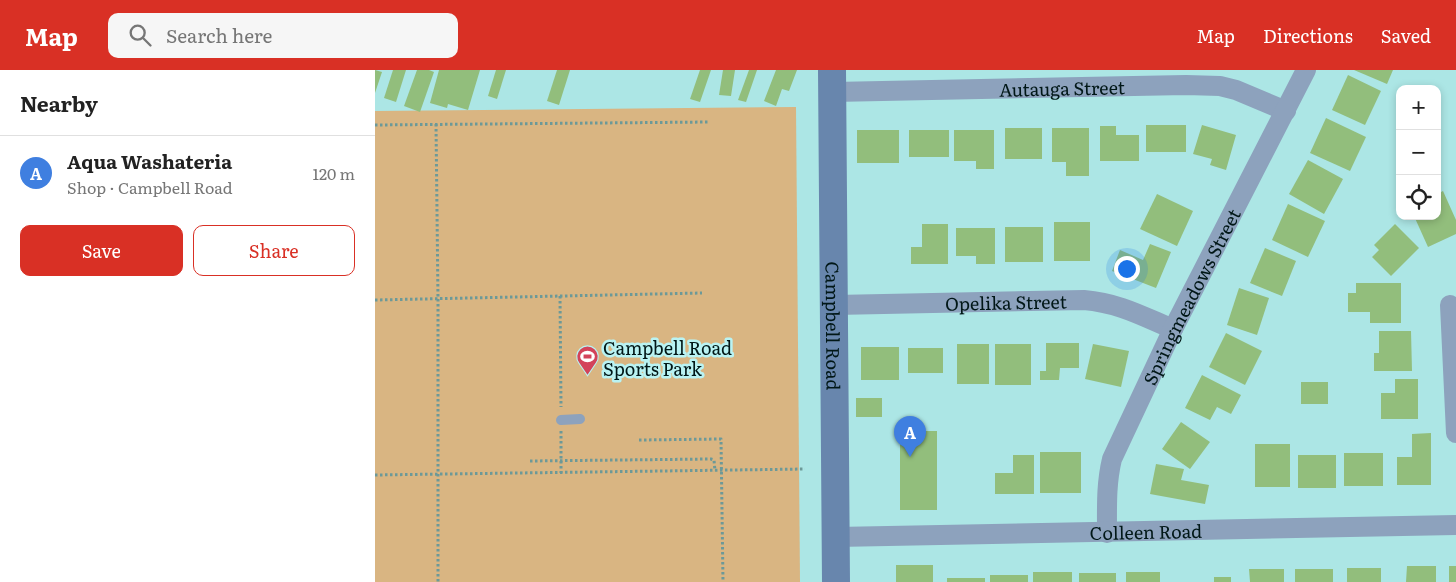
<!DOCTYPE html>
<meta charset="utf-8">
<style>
:root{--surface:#fff;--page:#f6f6f6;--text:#222;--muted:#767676;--line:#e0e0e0;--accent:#d93025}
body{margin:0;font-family:Literata,serif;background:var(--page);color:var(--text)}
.controls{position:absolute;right:15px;top:15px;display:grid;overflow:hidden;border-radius:10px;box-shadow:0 2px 8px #0003}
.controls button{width:45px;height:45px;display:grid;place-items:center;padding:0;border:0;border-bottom:1px solid var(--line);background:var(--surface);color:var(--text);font:25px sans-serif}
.you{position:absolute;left:751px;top:198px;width:18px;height:18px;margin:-12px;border:4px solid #fff;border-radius:50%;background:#1a73e8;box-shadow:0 0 0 8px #1a73e833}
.badge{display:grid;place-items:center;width:32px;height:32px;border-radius:50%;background:var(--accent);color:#fff;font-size:16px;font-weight:700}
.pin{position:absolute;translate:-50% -41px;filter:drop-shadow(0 1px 2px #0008)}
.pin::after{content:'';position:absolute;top:26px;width:18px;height:15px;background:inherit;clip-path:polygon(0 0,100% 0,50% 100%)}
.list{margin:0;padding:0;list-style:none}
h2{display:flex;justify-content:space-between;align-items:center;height:65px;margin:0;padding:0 20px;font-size:21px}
h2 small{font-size:16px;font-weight:400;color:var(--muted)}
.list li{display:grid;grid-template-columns:32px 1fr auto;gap:15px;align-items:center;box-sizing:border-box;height:75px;padding:0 20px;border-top:1px solid var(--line)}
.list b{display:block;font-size:19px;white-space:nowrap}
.list p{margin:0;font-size:16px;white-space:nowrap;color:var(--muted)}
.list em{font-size:16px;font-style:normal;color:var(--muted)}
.actions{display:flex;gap:10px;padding:15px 20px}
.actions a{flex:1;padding:11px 0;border:1px solid var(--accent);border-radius:10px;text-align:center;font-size:18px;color:var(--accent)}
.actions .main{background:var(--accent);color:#fff}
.icon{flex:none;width:28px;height:28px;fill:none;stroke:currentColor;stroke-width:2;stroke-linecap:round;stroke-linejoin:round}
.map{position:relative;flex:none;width:1081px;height:512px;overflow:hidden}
header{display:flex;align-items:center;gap:30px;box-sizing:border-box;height:70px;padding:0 25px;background:var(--accent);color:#fff}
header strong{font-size:24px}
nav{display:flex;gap:28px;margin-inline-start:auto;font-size:18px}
.search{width:350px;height:45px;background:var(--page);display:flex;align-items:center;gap:12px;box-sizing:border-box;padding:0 18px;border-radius:10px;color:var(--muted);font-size:19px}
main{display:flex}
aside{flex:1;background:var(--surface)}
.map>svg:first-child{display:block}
</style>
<header>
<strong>Map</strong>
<div class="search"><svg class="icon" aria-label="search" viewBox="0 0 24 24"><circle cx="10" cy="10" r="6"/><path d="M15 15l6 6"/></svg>Search here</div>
<nav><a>Map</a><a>Directions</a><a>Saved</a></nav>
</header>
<main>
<aside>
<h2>Nearby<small></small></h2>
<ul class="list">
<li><span class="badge" style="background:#3f7fe0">A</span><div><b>Aqua Washateria</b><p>Shop · Campbell Road</p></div><em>120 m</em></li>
</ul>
<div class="actions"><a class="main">Save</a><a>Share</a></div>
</aside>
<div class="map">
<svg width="1081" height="512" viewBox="0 0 1081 512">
<rect width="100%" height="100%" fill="#ace6e5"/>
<polygon fill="#d9b582" points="421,37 425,512 0,512 0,41"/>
<g fill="#92be7c">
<polygon points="0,0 7,2 0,23"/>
<polygon points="18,0 31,0 21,32 9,28"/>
<polygon points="42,0 54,0 59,2 45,42 29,36"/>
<polygon points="64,0 105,0 93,40 73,34 72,38 55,33"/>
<polygon points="121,0 131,0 122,29 113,26"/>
<polygon points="182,0 195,0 184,35 172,31"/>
<polygon points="325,0 336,0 325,32 315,29"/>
<polygon points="348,0 360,0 356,26 344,25"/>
<polygon points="374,0 382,0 371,32 363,30"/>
<polygon points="401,0 422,0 414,21 407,19 401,36 389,31"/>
<polygon points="979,0 1018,0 1012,14"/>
<polygon points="973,5 1006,21 990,55 957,40"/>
<polygon points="951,48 991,67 975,101 935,83"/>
<rect x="771" y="55" width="40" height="27"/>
<polygon points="827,55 861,65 851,100 835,95 837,89 818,84"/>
<polygon points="725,56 741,56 741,65 764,65 764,91 725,91"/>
<rect x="630" y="58" width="37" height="31"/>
<polygon points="677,58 714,58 714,106 691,106 691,92 677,92"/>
<rect x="482" y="60" width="42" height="33"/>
<rect x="534" y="60" width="40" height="27"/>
<polygon points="579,60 619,60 619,99 601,99 601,91 579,91"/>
<polygon points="933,90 968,109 949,144 914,124"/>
<polygon points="1068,121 1081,150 1081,164 1053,177 1039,146 1062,146 1062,124"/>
<polygon points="782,124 818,141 802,176 765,159"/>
<polygon points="913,134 950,151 933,187 897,170"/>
<rect x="679" y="152" width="36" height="39"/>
<polygon points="547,154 573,154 573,194 536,194 536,177 547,177"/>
<polygon points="1020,154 1044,178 1016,206 997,187 1004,180 999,175"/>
<rect x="630" y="157" width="38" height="35"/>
<polygon points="581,158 620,158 620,194 601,194 601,186 581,186"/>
<polygon points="775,174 796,182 781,218 737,201 745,180 768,190"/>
<polygon points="890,178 921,191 907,226 875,213"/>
<polygon points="981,213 1026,213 1026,253 995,253 995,242 973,242 973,223 981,223"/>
<polygon points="864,218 894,228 882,265 852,255"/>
<polygon points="1004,261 1036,261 1037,301 999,301 999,283 1004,283"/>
<polygon points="851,263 887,281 870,315 834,297"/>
<polygon points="671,273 704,273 704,298 685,298 684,310 665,310 665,301 671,301"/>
<rect x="582" y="274" width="32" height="40"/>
<rect x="620" y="274" width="36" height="41"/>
<polygon points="718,274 754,281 746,317 710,309"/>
<rect x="486" y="277" width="38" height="33"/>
<rect x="533" y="278" width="35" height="25"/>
<polygon points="827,305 866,325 856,344 842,337 835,350 810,338"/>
<polygon points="1020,309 1043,309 1043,349 1006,349 1006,323 1020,323"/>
<rect x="926" y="312" width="27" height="22"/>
<rect x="481" y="328" width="26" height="19"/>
<polygon points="806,352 835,372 815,399 787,379"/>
<rect x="525" y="361" width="37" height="79"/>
<polygon points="1056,363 1056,415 1022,415 1022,387 1037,387 1037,364"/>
<rect x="880" y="374" width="35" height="43"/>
<rect x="665" y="382" width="41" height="41"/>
<rect x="969" y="383" width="39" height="33"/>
<polygon points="638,385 659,385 659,424 620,424 620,403 638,403"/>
<rect x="923" y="385" width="38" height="33"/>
<polygon points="781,394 809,399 806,410 834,415 830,434 775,424"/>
<rect x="521" y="495" width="37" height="17"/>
<polygon points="1032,496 1061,496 1061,512 1031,512"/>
<rect x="1074" y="496" width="7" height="16"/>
<rect x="972" y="498" width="34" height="14"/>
<polygon points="874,499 909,499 909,512 875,512"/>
<rect x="920" y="499" width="38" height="13"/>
<rect x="658" y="502" width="39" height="10"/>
<rect x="751" y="502" width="34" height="10"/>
<rect x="704" y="503" width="37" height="9"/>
<rect x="615" y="505" width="38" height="7"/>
<rect x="839" y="507" width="17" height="5"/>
<rect x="572" y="508" width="38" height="4"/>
</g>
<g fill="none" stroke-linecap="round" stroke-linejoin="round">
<g stroke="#6c9998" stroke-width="3" stroke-dasharray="2.5 2.5" stroke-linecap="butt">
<polyline points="61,54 63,229 63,512"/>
<polyline points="0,55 335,52"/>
<polyline points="185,226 186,337"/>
<polyline points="0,230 327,223"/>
<polyline points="186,361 186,403"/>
<polyline points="264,370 346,369 348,512"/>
<polyline points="155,391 336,389 339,390 340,401"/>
<polyline points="0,405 430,399"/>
</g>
<polyline stroke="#8da2bd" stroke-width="10" points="186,350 205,349"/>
<g stroke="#8da2bd" stroke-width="20">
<path id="s1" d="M 458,22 L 811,15 L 845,16 L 861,20 L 911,41"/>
<path id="s2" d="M 460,235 L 709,230 C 744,233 767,246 798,259"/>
<polyline points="1075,235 1081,363"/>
<path id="s3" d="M 732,463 C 732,437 731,414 737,389 L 798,259 L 931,0"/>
<path id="s4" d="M 461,467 L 1081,455"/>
</g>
<path stroke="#6886ad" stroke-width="28" id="s5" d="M 457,0 L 461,512"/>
</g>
<defs>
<symbol id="stadium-pin" viewBox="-11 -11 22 30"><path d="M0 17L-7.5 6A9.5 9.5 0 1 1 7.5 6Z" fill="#d3435a" stroke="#b9f3f3"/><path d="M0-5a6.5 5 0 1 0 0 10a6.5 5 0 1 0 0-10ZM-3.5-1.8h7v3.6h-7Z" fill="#fff"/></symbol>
</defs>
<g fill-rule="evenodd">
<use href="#stadium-pin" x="200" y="274" width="25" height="34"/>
</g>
<g text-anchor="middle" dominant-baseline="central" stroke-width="5" stroke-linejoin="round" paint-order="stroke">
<g font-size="18" fill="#011717" stroke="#b9f3f3">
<text stroke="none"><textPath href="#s1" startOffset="229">Autauga Street</textPath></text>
<text stroke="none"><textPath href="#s3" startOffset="255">Springmeadows Street</textPath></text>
<text stroke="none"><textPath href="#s2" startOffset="171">Opelika Street</textPath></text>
<text stroke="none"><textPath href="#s5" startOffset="256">Campbell Road</textPath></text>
<text stroke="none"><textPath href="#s4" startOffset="310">Colleen Road</textPath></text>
</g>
<g font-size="18" fill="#011717" stroke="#b9f3f3" text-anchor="start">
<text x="228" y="277">Campbell Road<tspan x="228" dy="21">Sports Park</tspan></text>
</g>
</g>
</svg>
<div class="controls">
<button>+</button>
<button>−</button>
<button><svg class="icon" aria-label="locate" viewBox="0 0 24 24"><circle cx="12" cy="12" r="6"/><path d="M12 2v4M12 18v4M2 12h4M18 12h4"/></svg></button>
</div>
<div class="you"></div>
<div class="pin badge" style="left:535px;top:387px;background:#3f7fe0">A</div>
</div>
</main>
